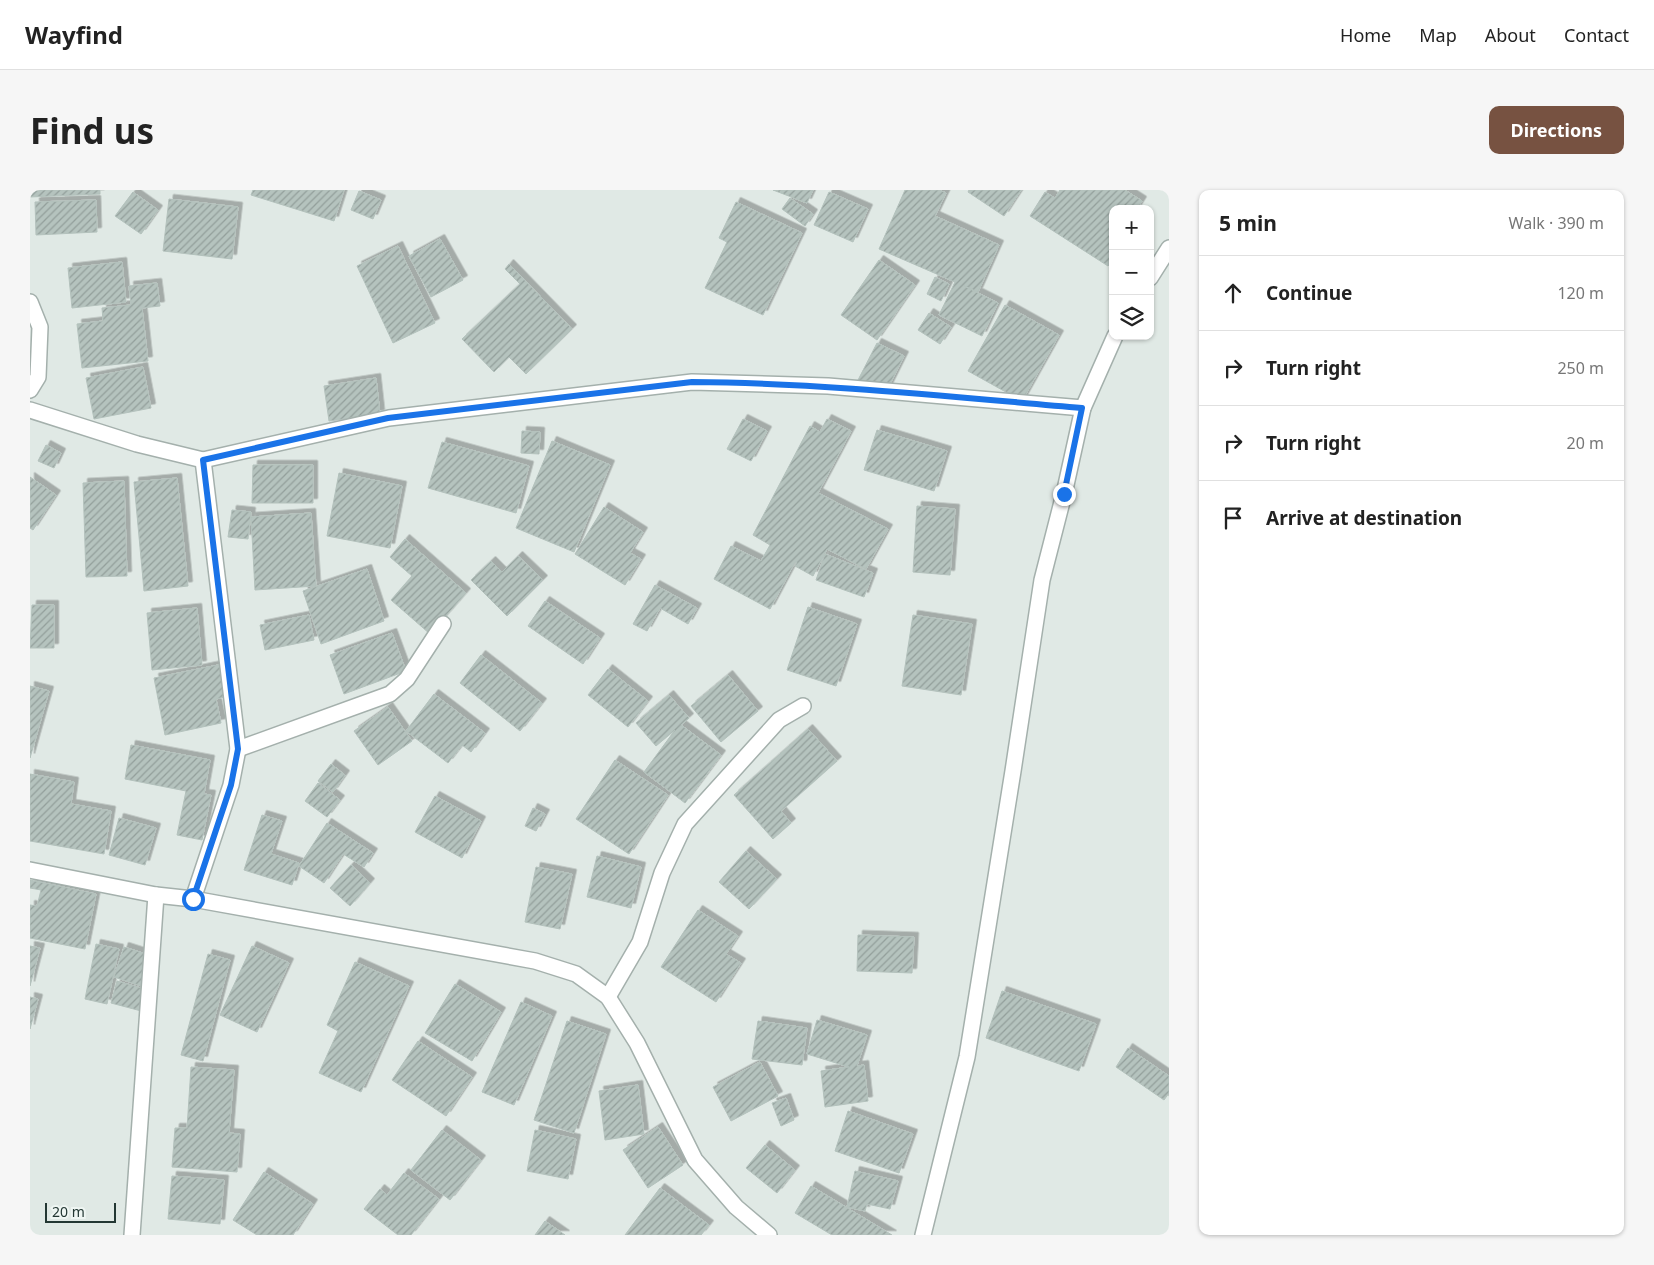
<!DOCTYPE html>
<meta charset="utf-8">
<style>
:root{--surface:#fff;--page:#f6f6f6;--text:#222;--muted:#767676;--line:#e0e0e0;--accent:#775241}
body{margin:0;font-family:"Noto Sans",sans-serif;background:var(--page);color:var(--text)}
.controls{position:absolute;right:15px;top:15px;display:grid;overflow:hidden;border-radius:10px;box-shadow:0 1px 4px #0004}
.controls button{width:45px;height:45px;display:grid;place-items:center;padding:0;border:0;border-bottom:1px solid var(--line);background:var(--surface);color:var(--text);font:25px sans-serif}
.scale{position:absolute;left:15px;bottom:12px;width:71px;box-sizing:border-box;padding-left:5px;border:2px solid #233733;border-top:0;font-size:14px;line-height:18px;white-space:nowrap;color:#233733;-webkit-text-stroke:4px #eff6f3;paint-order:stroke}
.stop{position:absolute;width:15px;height:15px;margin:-11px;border:4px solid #1a73e8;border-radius:50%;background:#fff}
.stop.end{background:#1a73e8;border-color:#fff;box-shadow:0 1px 5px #0008}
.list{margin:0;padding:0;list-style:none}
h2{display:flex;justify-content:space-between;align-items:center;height:65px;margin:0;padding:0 20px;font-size:21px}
h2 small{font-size:16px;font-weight:400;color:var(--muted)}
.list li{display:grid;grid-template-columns:32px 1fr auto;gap:15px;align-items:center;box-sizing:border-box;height:75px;padding:0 20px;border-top:1px solid var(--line)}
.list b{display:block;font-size:19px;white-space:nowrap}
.list em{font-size:16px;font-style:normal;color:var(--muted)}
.icon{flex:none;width:28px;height:28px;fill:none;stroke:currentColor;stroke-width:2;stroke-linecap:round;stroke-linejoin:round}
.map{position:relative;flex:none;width:1139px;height:1045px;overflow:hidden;border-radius:10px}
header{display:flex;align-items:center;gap:30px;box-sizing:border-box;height:70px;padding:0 25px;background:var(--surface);border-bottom:1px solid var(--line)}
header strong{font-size:24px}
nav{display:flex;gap:28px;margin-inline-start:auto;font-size:18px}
.intro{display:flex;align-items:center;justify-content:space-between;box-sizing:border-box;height:120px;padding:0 30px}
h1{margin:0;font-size:35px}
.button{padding:12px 22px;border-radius:10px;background:var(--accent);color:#fff;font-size:18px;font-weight:700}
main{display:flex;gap:30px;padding:0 30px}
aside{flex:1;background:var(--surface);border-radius:10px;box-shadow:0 1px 4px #0004}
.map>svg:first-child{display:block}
</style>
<header>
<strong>Wayfind</strong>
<nav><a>Home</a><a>Map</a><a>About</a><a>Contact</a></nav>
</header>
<div class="intro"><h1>Find us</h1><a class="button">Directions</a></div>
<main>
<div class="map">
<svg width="1139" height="1045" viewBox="0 0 1139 1045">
<defs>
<pattern id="building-hatch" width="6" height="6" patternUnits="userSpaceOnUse" patternTransform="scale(1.25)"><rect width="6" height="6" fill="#b5c3be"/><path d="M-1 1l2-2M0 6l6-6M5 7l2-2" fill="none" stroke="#939f9b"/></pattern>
<filter id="shadow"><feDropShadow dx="4.5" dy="-4.5" stdDeviation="0" flood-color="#0004"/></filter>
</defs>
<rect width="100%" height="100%" fill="#e0e9e5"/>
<g fill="url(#building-hatch)" stroke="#b3c1bc" filter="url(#shadow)">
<polygon points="0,0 70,0 70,4 0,7"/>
<polygon points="223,0 314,0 304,31 221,5"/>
<polygon points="743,0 783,0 777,13"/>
<polygon points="875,0 909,0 916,3 905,26 969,55 948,102 934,96 968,113 952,146 909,125 925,92 849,59"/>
<polygon points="939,0 991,0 974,26 938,2"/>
<polygon points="1030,0 1095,0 1112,11 1107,19 1083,19 1083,69 1078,76 1000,26 1015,2 1025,8"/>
<polygon points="329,1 351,10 343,29 321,20"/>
<polygon points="103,2 128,20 111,44 85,26"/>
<polygon points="799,2 838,19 823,52 784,35"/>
<polygon points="760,8 783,24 775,36 752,19"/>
<polygon points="139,9 208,17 202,69 133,61"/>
<polygon points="66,10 67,42 6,45 5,12"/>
<polygon points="706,12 772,43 733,125 675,98 697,52 689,48"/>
<polygon points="410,49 433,90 401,107 379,66"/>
<polygon points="368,56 405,133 363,153 327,76"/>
<polygon points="849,70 885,95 847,150 811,125"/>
<polygon points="92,72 96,112 42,118 38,78"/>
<polygon points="479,74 542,139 496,184 479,167 464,182 432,149 490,94 475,79"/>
<polygon points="905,87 919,94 911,111 897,104"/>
<polygon points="127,93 130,116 112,118 118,171 52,178 47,134 73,131 72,118 101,115 99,96"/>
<polygon points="975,115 1029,145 992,211 938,181"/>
<polygon points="899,123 921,137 910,154 888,140"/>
<polygon points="847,153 874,166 854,206 827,192"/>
<polygon points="113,177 121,218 64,229 56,188"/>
<polygon points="346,188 350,224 299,231 294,196"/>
<polygon points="713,229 737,241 721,271 697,259"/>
<polygon points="797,229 821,241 788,303 858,339 836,379 797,359 783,386 765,376 767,372 765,372 740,419 684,389 701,356 731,371 740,355 723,345 780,236 790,242"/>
<polygon points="847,240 917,261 904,301 834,280"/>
<polygon points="492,241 510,242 509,264 491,263"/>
<polygon points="522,251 580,275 544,362 486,338"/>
<polygon points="412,252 499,276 486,323 398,298"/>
<polygon points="16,255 31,263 24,278 8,271"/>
<polygon points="223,275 283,275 283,313 222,313"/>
<polygon points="309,283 372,296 360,358 297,346"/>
<polygon points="0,287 26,305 3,340 0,338"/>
<polygon points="147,288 158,396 114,401 104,292"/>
<polygon points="94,291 97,386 56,387 53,293"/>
<polygon points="887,316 925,319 920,385 883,382"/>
<polygon points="574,317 613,342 600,363 611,369 595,395 545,364"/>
<polygon points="202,320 221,322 218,349 198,347"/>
<polygon points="281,323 286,396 225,400 221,327"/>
<polygon points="375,349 436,403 400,444 361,410 382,386 360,367"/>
<polygon points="795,364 843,383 834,407 786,390"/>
<polygon points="488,366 513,390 477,426 441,390 461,371 472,382"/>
<polygon points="337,379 354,431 291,454 273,401"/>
<polygon points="625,395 667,418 658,434 630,418 617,441 603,434"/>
<polygon points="515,411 570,448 553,474 498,436"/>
<polygon points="2,415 24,415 24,458 0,458"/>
<polygon points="778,417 827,434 806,496 757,480"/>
<polygon points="167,418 172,475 122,480 117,423"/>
<polygon points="279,425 284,450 235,460 230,435"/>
<polygon points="883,425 942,434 931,505 872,496"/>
<polygon points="362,443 376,481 314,504 300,465"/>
<polygon points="451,465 512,513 490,541 430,493"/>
<polygon points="193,474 199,506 186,509 191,533 135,545 124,488"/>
<polygon points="578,479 618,511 598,537 558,505"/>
<polygon points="698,485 728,521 691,552 661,516"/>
<polygon points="0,496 19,501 0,568"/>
<polygon points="404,504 455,543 441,562 432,555 418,573 376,541"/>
<polygon points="639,505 659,528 651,535 691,565 655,613 614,582 645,540 626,556 606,533"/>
<polygon points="358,517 382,551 348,575 324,541"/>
<polygon points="778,539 807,571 751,621 761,633 743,649 704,605"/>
<polygon points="101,555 180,570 174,604 181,605 172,650 147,645 156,601 95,589"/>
<polygon points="585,570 638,605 599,664 546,629"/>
<polygon points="301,574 315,585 303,602 288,591"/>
<polygon points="0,584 44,592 41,614 81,621 74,664 0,651"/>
<polygon points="288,593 310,610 297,627 275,611"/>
<polygon points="405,606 451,631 432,668 385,642"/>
<polygon points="503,618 515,624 506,641 495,636"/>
<polygon points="232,625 252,631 241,664 269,673 262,695 214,680"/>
<polygon points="89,628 126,638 115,675 79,665"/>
<polygon points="297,633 343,663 334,677 313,664 294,693 269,676"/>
<polygon points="716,661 747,689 719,719 689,692"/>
<polygon points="567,666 611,677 601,718 557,707"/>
<polygon points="321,675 340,693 320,716 300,698"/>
<polygon points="506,677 542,684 530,739 495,732"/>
<polygon points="0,690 66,704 55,759 0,748 0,715 7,716 11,700 0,698"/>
<polygon points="668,720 708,746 696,764 711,773 686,812 631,777"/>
<polygon points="828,745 884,747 882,783 827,781"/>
<polygon points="66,754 89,759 77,814 55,809"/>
<polygon points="0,756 10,758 0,796"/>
<polygon points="222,756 259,773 227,842 190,825"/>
<polygon points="94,757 125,767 115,797 84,787"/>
<polygon points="178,764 200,770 173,871 151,865"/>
<polygon points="325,772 379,796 331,902 289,883 308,841 297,835"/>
<polygon points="87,791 121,801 115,822 81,813"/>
<polygon points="425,794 471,822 442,871 395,843"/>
<polygon points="972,801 1066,834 1049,881 956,848"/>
<polygon points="0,807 8,809 0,839"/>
<polygon points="491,812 522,826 484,915 452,902"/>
<polygon points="787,830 837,845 827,876 834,875 838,911 795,917 791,881 819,877 777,864"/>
<polygon points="537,831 576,844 544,943 504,930"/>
<polygon points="728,831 777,838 772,875 722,869"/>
<polygon points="388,851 442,887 416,926 362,890"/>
<polygon points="1098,858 1139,886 1139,903 1134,910 1086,877"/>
<polygon points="730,872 748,906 701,931 683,897"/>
<polygon points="161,877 204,880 199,943 210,944 207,982 142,977 145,938 157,938"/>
<polygon points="608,895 614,944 575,950 569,901"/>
<polygon points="756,908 764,930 751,936 742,913"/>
<polygon points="818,921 883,944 869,983 805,961"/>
<polygon points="628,937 653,975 618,998 593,960"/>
<polygon points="412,940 451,970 420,1010 381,980"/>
<polygon points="505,940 546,949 538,989 497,981"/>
<polygon points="735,955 765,980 747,1003 716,978"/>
<polygon points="825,981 868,991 860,1019 837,1014 835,1021 817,1017"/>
<polygon points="234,982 283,1014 263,1045 227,1045 203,1030"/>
<polygon points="374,983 409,1009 381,1045 368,1045 334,1019 350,999 357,1005"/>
<polygon points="142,986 194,990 190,1034 138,1029"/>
<polygon points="781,996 862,1045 802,1045 765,1023"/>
<polygon points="630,998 679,1035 671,1045 595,1045"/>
<polygon points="515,1031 535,1045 505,1045"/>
</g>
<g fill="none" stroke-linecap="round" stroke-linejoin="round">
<defs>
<g id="minor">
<polyline points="1120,88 1139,58"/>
<polyline points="0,112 10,137 8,187 0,200"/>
<polyline points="0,220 107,254 173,270 359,228 662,192 798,196 1053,218"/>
<polyline points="208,559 360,504 377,489 413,434"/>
<polyline points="0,680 126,705 163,709 505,771 546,784 578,807 607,853 665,970 706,1017 739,1045"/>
<polyline points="163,709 201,595 208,559 173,270"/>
<polyline points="578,807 610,752 632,683 655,634 749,530 773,516"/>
<polyline points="102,1045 126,705"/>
<polyline points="893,1045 937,867 983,581 1012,390 1034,304 1053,218 1085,146"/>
</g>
</defs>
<use href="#minor" stroke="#a4b0ac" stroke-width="18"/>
<use href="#minor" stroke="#fff" stroke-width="15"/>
</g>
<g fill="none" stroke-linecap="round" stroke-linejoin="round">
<path stroke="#1a73e8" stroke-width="6" d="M 163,709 L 201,595 L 208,559 L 173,270 L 358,228 L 662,192 C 793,193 923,207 1052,218 L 1034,304"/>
</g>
</svg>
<div class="controls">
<button>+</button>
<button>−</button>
<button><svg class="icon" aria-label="layers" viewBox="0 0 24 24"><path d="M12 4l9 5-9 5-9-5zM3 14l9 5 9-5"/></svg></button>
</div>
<div class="scale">20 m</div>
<div class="stop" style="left:163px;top:709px"></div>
<div class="stop end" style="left:1034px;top:304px"></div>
</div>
<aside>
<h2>5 min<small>Walk · 390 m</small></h2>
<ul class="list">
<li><svg class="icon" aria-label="ahead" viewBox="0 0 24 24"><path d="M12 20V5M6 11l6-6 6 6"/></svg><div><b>Continue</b></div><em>120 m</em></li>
<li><svg class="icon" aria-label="right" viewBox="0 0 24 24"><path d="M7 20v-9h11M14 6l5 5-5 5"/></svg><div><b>Turn right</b></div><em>250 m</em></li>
<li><svg class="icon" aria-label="right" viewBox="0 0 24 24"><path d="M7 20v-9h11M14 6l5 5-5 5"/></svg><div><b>Turn right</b></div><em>20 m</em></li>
<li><svg class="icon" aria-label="arrive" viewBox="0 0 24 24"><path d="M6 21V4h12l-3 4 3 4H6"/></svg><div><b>Arrive at destination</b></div></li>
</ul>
</aside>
</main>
